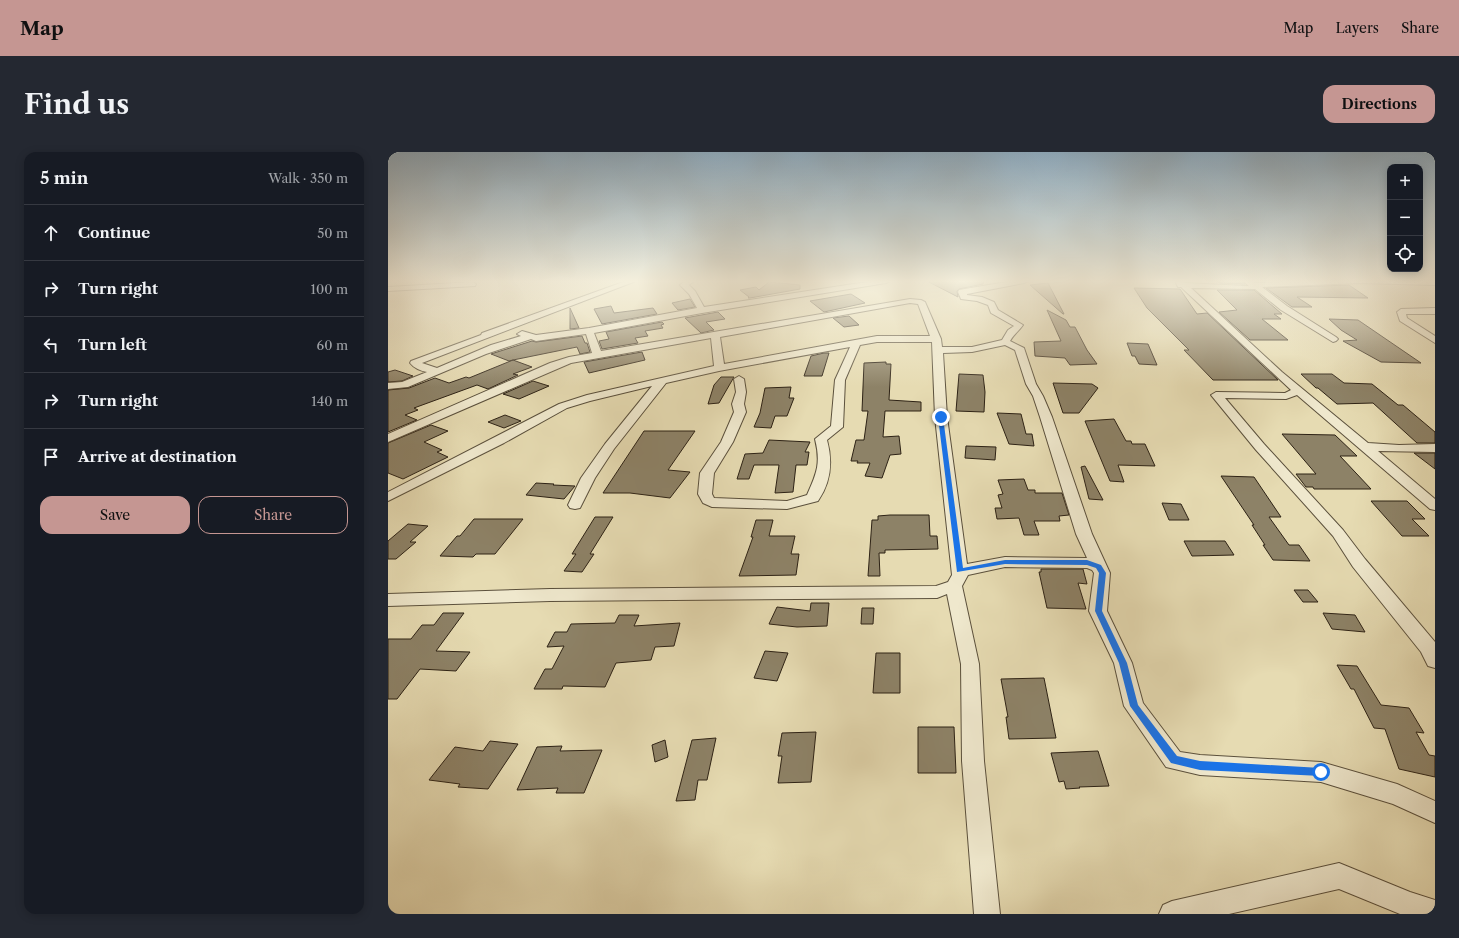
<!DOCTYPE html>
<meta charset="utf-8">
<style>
:root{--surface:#171b24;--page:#242831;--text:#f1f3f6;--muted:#9ea1a6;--line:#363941;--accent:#c59692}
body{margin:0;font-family:"Libre Caslon Text",serif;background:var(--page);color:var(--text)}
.controls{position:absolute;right:12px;top:12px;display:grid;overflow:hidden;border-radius:8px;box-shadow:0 2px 10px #0003}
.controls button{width:36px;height:36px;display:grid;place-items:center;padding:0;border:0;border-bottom:1px solid var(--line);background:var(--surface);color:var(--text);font:20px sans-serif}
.stop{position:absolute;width:12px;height:12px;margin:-9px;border:3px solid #1a73e8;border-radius:50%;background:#fff}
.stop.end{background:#1a73e8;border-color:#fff;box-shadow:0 1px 4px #0008}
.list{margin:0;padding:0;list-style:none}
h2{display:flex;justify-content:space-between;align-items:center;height:52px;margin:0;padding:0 16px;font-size:17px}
h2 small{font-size:13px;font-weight:400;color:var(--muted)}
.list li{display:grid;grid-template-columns:26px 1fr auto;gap:12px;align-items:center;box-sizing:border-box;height:56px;padding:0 16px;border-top:1px solid var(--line)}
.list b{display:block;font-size:15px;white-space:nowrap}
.list em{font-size:13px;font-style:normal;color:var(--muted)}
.actions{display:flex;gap:8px;padding:12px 16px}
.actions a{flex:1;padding:9px 0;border:1px solid var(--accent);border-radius:12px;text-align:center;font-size:14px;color:var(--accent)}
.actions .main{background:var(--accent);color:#111}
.icon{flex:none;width:22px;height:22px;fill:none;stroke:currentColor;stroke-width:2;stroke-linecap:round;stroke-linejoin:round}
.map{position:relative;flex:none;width:1047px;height:762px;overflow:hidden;border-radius:12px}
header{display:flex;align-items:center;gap:24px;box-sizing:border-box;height:56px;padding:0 20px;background:var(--accent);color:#111}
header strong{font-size:19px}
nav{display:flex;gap:22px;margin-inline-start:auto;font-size:14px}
.intro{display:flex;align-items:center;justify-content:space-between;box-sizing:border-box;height:96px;padding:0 24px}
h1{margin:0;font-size:28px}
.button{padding:10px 18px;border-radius:12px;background:var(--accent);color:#111;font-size:14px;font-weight:700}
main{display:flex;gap:24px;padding:0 24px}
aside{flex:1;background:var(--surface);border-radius:12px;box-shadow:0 2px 10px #0003}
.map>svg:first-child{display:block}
</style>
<header>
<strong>Map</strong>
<nav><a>Map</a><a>Layers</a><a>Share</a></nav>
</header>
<div class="intro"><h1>Find us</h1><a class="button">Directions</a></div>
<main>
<aside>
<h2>5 min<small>Walk · 350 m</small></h2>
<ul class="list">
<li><svg class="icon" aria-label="ahead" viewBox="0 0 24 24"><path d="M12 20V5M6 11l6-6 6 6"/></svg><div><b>Continue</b></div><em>50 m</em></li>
<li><svg class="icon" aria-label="right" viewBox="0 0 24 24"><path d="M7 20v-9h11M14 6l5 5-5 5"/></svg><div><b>Turn right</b></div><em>100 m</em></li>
<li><svg class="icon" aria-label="left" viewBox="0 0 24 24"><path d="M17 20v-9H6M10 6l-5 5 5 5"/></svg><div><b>Turn left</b></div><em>60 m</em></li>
<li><svg class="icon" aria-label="right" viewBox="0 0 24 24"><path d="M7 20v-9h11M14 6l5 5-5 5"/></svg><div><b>Turn right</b></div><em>140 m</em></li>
<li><svg class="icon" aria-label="arrive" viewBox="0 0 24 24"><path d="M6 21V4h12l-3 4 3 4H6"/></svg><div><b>Arrive at destination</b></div></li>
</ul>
<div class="actions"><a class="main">Save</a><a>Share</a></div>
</aside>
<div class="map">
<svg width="1047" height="762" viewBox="0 0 1047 762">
<rect width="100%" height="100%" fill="#e6dbb2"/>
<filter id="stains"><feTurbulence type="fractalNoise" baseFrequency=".005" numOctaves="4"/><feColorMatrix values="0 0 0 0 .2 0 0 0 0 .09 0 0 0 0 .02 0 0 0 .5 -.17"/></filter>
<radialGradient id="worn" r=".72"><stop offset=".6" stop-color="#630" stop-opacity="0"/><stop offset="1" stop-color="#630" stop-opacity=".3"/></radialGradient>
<g fill="#8d8267" stroke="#2d2215">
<polygon points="539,129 596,129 595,132 571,137 569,139 570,145"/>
<polygon points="828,129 854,129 857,132 832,131"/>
<polygon points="381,130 412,133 412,137 362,146 360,146 361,145 352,138 368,135 371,138"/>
<polygon points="660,131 676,162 675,162 642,133"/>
<polygon points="961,133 980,146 909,145 924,155 904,155 878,136"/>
<polygon points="746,136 792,137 809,162 819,161 890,228 825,228 796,198 801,198 759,156"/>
<polygon points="829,138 866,138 894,162 886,162 893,167 874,167 900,188 862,188 831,160 849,158"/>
<polygon points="463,142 477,151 436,160 422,149"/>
<polygon points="302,147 307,155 290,158 284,151"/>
<polygon points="223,154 226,161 265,156 269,162 214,172 206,157"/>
<polygon points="182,156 191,176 182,177"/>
<polygon points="659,158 678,168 682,175 687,175 699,198 709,212 682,213 677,206 647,204 646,190 673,189"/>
<polygon points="330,160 337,167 318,170 326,178 313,181 297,166"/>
<polygon points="461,164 471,173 456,175 445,166"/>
<polygon points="941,167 970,168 1033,211 993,210 955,189 969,188 953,178"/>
<polygon points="274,170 276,172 273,173 275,176 257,179 260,184 247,186 250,191 214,197 211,189 221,187 218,180"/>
<polygon points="194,184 197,191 199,191 202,200 192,202 189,195 125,208 144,215 125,222 130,223 100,237 89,233 26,256 30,258 17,263 29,268 0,280 0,238 21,236 47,226 61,231 78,225 81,226 125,208 121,209 103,202 144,189 148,190"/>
<polygon points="739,191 760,192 769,213 751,212 747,204 744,204"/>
<polygon points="254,200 257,208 201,221 196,210"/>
<polygon points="436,201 441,201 434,224 416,224 423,204"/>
<polygon points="498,210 498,212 503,212 501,248 533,250 533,259 497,259 495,285 511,284 513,302 502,303 494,326 477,324 482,311 469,311 470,309 463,309 468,288 476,288 480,259 474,259 476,211"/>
<polygon points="7,218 25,224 14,229 0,230 0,220"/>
<polygon points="571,222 595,223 597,240 596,260 568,259"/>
<polygon points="913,222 944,222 956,231 984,232 1010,253 1015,253 1047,280 1047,291 1029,291 985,251 949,252 930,236 928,236"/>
<polygon points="333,225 346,225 331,251 320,252 326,233"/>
<polygon points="145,229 161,234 131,247 115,242"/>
<polygon points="665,231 704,232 710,236 691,261 675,261"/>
<polygon points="403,235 401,246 406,246 399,264 387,264 383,276 366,275 372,261 377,236"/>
<polygon points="609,261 633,262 638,282 644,282 646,294 621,292"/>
<polygon points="117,263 133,269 116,276 100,270"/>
<polygon points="726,267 738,289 743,289 744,292 757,292 767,314 730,313 736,330 722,329 697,269"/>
<polygon points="43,273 60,279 36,290 54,298 49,300 60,305 15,327 0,321 0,291"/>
<polygon points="256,279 307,279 280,318 302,320 282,346 242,341 215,341"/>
<polygon points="894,282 947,283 969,304 952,304 983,337 926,337 925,335 918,335 908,322 928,322"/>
<polygon points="381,288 422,290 417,300 421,300 419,313 408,313 405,340 387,341 391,313 366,313 361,327 349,327 357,302 375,301"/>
<polygon points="578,294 608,295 607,308 577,306"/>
<polygon points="1026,301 1047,301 1047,317"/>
<polygon points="697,314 715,348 701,347 693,315"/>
<polygon points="833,324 866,325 893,365 881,365 901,393 911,393 922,409 885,408 875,393 877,393 864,373 866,373"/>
<polygon points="636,327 640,338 647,338 647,341 674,341 681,363 671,364 672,369 646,369 651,383 636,383 631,366 609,367 607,356 614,356 610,343 615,342 610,328"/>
<polygon points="148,331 166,332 165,333 187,334 176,347 138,343"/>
<polygon points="983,349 1019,349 1037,367 1024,367 1041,384 1014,384"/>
<polygon points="774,351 793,352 801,368 781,368"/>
<polygon points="502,363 541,363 542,384 549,384 550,397 497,398 497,401 491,401 492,424 480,424 484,368 490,368 490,364"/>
<polygon points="207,365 225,365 202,402 206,402 194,420 176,419 188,402 184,402"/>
<polygon points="86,367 135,367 107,402 88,402 85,405 52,404 69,384 72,384"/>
<polygon points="368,368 385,368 381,384 407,384 403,402 411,402 408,423 351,424 365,385 363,385"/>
<polygon points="20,372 40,374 22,390 28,390 8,407 0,407 0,389"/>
<polygon points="796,389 837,389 846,403 804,404"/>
<polygon points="653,417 695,417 699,432 690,431 698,457 659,456 651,420 653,420"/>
<polygon points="906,438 920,438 930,450 915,450"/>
<polygon points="423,451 441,451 439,474 409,475 381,472 389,455 422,459"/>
<polygon points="474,456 486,456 485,472 473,472"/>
<polygon points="55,461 76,461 48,499 82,500 68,519 32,517 9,547 0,547 0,487 23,487 34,473 46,473"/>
<polygon points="935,461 967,463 977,480 944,477"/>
<polygon points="231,463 251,463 246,474 292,471 286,494 267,495 263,508 228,511 217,535 175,534 174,537 146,537 157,517 164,517 176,494 159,495 167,480 179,480 183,472 227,471"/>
<polygon points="377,499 400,501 389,529 366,526"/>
<polygon points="488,501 512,501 512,541 485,541"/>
<polygon points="949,513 969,514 993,553 1021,556 1036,581 1028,580 1041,603 1047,604 1047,625 1011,617 997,577 986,576 966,537 963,537"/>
<polygon points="656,526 668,586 621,587 618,565 620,565 613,527"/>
<polygon points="530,575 566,575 568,621 530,621"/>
<polygon points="428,580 423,630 390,631 394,604 390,604 394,581"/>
<polygon points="328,586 319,628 310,628 307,648 288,649 304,588"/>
<polygon points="277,588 280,605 267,610 264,593"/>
<polygon points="102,589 130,592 100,637 70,635 72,632 41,628 67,595 95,599"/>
<polygon points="174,594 172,599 214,598 196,641 168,641 170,636 129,638 149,595"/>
<polygon points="710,599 721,634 691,635 692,636 678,637 676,629 671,630 663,601"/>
</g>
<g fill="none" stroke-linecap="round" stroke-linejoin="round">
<defs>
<g id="street">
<path d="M 238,129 L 248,129 L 34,211 L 49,216 L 103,193 L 133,184 L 129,182 L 134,179 L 148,183 L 201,176 L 309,156 L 301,142 L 292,133 L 297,129 L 306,129 L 301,133 L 307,139 L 316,155 L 485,129 L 502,129 L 498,131 L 314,161 L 206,181 L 213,199 L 522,147 L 533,148 L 537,150 L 553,187 L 554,195 L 584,195 L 614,188 L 620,178 L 626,174 L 603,161 L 600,153 L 589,149 L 573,147 L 570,140 L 571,138 L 624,129 L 640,129 L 636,131 L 579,142 L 579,143 L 594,145 L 606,150 L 610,158 L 635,173 C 631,179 626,182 622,189 L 636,196 L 648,232 L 655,244 L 664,265 L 704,382 L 722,421 L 719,459 L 744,511 L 755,551 L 792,600 L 812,603 L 933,610 L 1009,632 L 1047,649 L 1047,671 L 1005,652 L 933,630 L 812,623 L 778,615 L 736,554 L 726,511 L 701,459 L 706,421 L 704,418 L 699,416 L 617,415 L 580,423 L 574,434 L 591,512 L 596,609 L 612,762 L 586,762 L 574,609 L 573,512 L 559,442 L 549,446 L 162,449 L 0,454 L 0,442 L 162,437 L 548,434 L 560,430 L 564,423 L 547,265 L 544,190 L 489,190 L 472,193 L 457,228 L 455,275 L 439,288 C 445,310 443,330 430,349 L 399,357 L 324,355 L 315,351 L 310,342 L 312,321 L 333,290 L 346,260 L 344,252 L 348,240 L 346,227 L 351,224 L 356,227 L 358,240 L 356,252 L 358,260 L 345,290 L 326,321 L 324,342 L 326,346 L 399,349 L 419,343 C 429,321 433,311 427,287 L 443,274 L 447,228 L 462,195 L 331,219 L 278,231 L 226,297 L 207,326 L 192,356 L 187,357 L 182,356 L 180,353 L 193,326 L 217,292 L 264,234 L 202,249 L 179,256 L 116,291 L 0,349 L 0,340 L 171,252 L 199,243 L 326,214 L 323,186 L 183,211 L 0,290 L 0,282 L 162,211 L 181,205 L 204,201 L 198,182 L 148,189 L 143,187 L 98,202 L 20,235 L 0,237 L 0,231 L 14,230 L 39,220 C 33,219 26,216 22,211 L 23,209 L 93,183 L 94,181 ZM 522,151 L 530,152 L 542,184 L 489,184 L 336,212 L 332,185 ZM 617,193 L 627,198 L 638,232 L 645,244 L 652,265 L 688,382 L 699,406 L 617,405 L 579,412 L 559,265 L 555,201 L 584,200 Z"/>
<polygon points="787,129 795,129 797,131 859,134 861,134 855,129 864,129 867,131 917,129 1047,129 1047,133 971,131 874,135 899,154 948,185 950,187 948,189 945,190 893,158 867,137 803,136 894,220 980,291 1011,293 1047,292 1047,300 990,299 1047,347 1047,358 1042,357 909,243 898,247 837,246 876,292 955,378 977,407 1047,490 1047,516 1040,514 1033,500 965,415 945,384 868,298 823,243 828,240 897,241 903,238 793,135 790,135"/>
<polygon points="84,130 88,132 87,134 0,139 0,135"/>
<polygon points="1047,156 1047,162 1018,162 1019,166 1047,184 1047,191 1012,169 1009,160 1013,157"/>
<polygon points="951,711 1022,740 1047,748 1047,762 1012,762 951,737 841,762 771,762 775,753 784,749"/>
</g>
</defs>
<use href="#street" stroke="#5b503c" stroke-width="2"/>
<use href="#street" fill="#efe8cd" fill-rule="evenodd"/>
</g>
<linearGradient id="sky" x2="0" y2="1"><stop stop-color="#8eaabd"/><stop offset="0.55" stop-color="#f4efdc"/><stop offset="1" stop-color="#f4efdc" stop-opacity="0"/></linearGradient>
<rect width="1047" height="235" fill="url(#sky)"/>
<polygon fill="#1a73e8" points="553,264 555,265 575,416 617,408 699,408 713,413 718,421 714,459 739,511 750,553 789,604 812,609 933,616 936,617 937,620 936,623 933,624 812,618 783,611 742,554 731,511 707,459 711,421 708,416 699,413 617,412 569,420 550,265"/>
<rect width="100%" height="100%" filter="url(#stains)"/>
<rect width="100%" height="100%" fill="url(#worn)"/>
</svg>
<div class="controls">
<button>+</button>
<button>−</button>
<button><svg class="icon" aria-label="locate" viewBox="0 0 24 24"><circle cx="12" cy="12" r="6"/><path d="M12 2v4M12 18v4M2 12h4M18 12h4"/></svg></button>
</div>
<div class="stop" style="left:933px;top:620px"></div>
<div class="stop end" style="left:553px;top:265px"></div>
</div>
</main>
